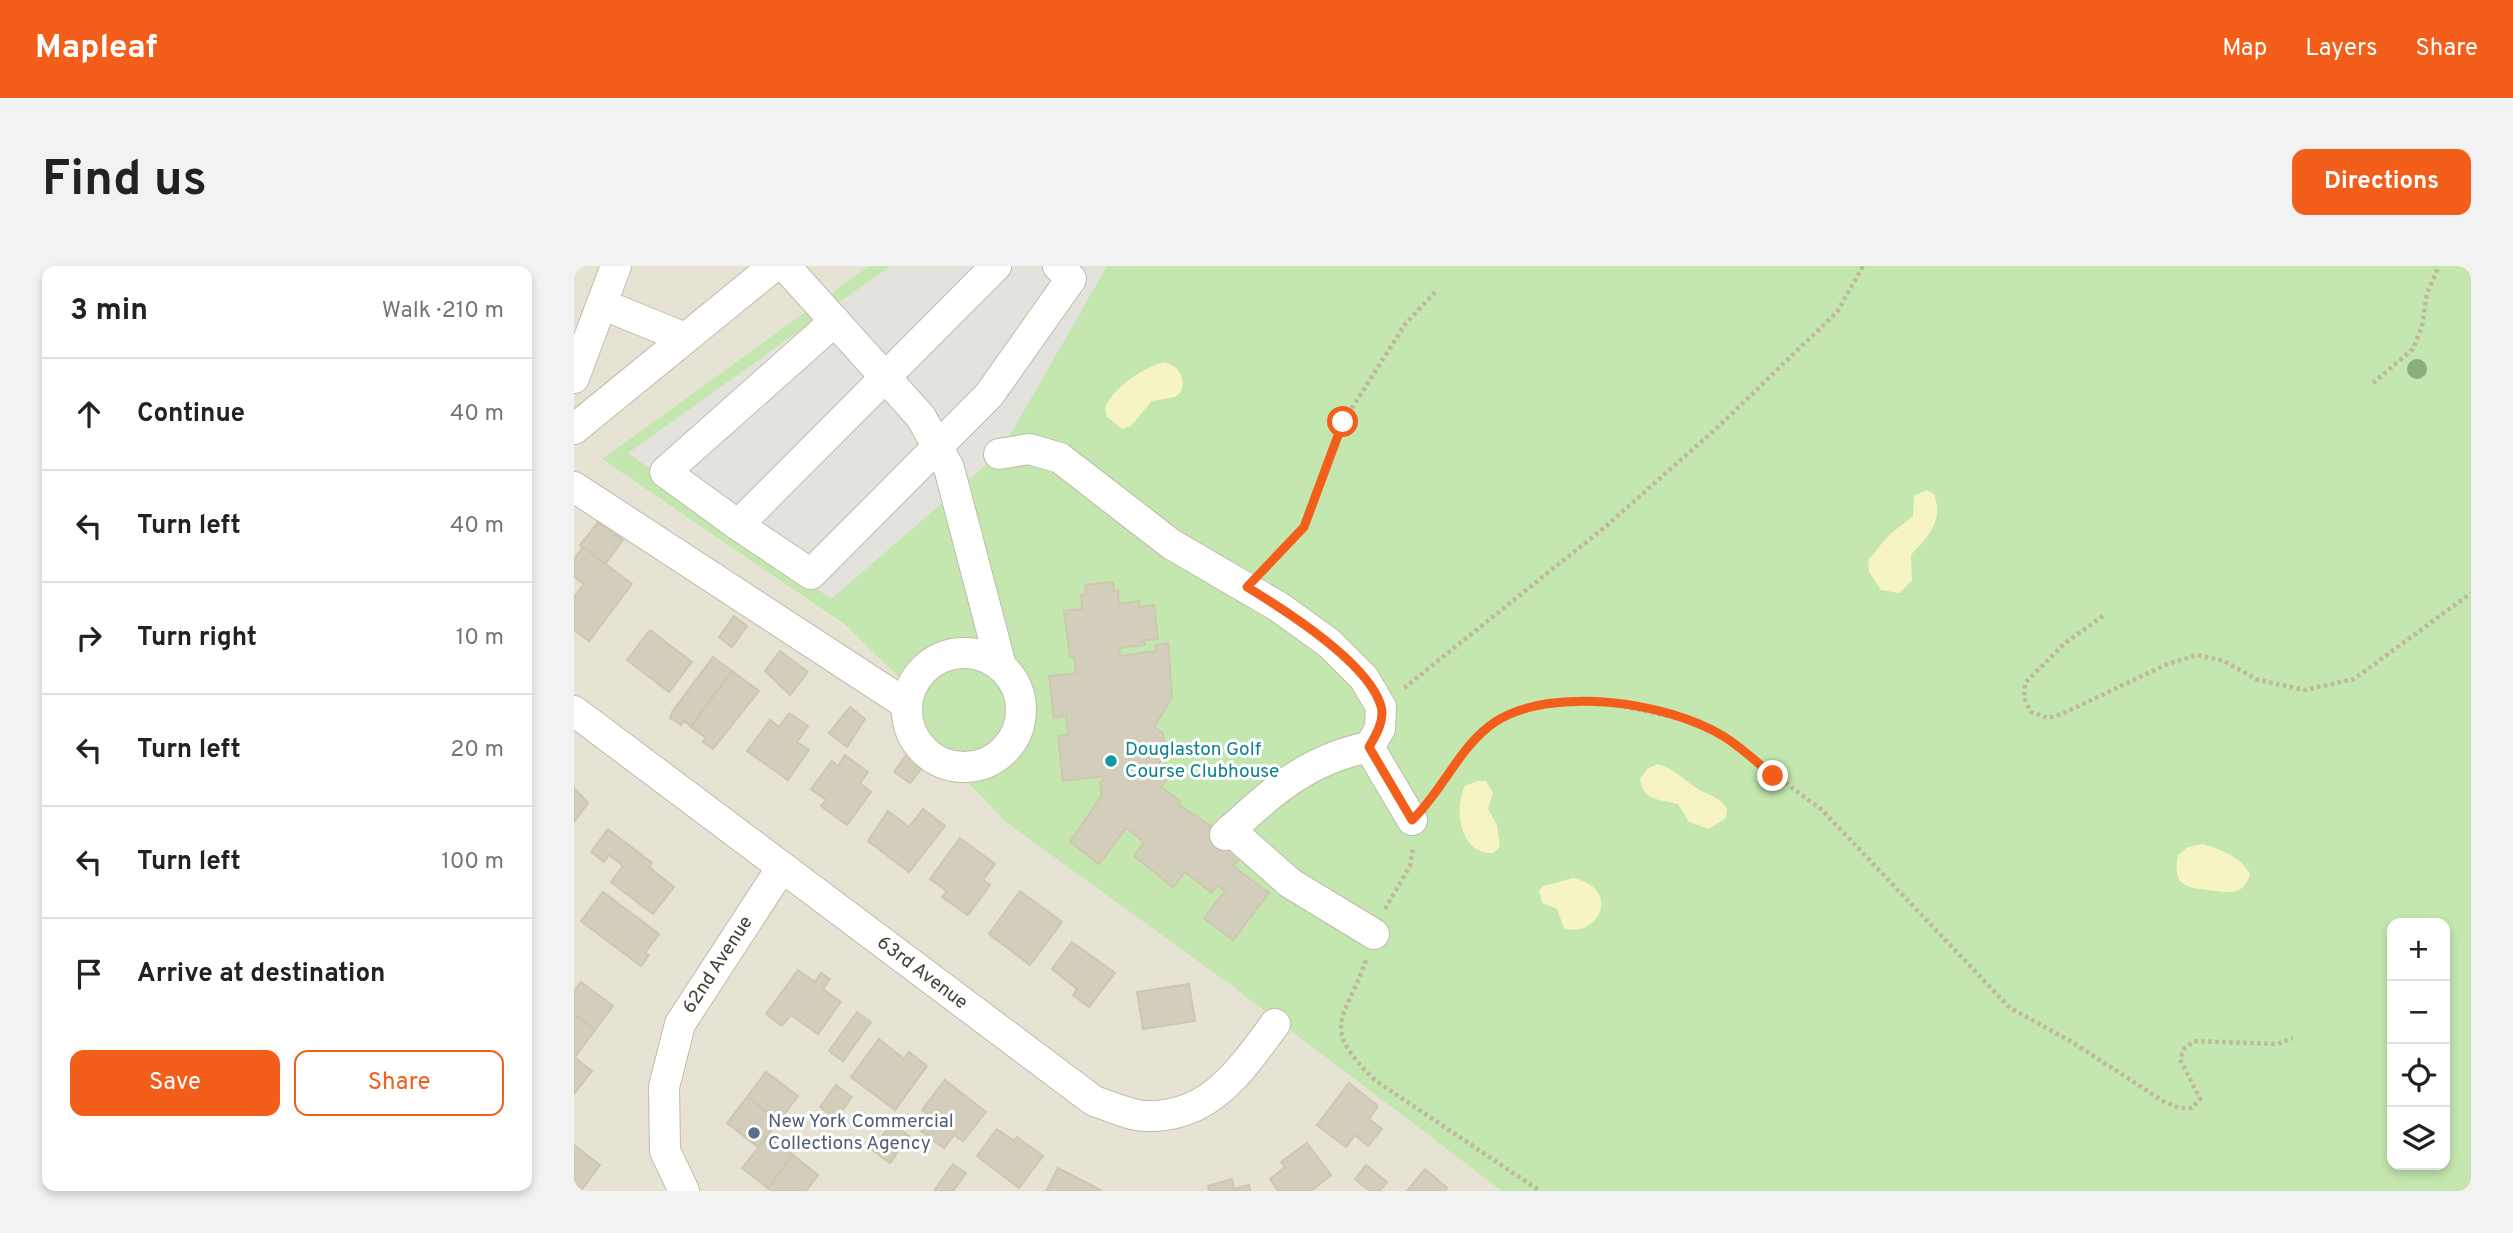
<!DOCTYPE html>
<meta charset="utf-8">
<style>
:root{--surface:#fff;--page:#f2f2f2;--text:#222;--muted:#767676;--line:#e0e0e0;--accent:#f35f1b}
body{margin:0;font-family:Overpass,sans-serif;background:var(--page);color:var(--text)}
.controls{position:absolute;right:21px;bottom:21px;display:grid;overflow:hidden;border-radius:14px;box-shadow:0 4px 10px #0003}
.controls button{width:63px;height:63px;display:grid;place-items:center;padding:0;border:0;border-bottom:2px solid var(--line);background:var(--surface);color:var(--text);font:35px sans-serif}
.stop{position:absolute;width:21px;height:21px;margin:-16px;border:5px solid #f35f1b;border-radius:50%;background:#fff}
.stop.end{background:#f35f1b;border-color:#fff;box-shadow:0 2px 7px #0008}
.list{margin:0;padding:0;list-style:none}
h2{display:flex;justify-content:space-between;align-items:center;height:91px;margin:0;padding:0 28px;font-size:30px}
h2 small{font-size:23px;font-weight:400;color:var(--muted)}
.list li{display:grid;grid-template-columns:46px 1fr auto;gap:21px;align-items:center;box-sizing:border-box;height:112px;padding:0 28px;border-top:2px solid var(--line)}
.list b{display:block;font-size:26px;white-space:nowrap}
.list em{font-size:23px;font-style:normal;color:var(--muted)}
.actions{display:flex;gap:14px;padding:21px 28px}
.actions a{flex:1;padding:16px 0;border:2px solid var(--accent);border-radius:14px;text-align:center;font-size:24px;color:var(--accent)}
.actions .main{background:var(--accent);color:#fff}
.icon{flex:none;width:38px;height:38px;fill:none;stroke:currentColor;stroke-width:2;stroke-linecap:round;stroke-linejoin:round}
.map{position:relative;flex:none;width:1897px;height:925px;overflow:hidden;border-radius:14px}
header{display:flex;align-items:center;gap:42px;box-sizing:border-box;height:98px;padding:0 35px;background:var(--accent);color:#fff}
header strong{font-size:33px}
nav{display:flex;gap:38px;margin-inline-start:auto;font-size:24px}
.intro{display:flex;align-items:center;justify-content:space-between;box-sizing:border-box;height:168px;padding:0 42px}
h1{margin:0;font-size:49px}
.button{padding:18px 32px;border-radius:14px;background:var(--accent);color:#fff;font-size:24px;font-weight:700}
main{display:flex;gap:42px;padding:0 42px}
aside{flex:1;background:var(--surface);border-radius:14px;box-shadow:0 4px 10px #0003}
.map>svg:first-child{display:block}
</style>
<header>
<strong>Mapleaf</strong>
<nav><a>Map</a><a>Layers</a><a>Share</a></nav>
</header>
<div class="intro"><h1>Find us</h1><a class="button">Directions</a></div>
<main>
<aside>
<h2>3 min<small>Walk · 210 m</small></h2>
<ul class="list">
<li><svg class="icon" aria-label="ahead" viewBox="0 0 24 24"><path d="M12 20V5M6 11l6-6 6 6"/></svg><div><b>Continue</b></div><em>40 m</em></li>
<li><svg class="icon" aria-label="left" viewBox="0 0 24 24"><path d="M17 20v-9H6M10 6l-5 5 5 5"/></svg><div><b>Turn left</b></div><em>40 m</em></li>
<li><svg class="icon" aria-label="right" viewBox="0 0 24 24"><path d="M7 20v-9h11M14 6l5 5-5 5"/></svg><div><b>Turn right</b></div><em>10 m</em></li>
<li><svg class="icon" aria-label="left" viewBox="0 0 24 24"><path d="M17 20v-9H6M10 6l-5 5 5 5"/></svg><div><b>Turn left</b></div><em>20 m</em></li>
<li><svg class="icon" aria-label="left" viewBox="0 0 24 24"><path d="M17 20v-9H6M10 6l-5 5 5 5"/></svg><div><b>Turn left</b></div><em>100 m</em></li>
<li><svg class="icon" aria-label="arrive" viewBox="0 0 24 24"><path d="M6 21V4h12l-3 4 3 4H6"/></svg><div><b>Arrive at destination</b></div></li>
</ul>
<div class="actions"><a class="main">Save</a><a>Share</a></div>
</aside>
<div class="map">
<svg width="1897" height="925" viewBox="0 0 1897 925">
<rect width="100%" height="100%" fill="#f2f0e5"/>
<polygon fill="#e6e3d4" points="0,0 295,0 28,193 270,359 650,714 928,925 0,925"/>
<path fill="#c4e6af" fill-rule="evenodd" d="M 295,0 L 1897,0 L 1897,925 L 928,925 L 650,714 L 432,556 L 359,480 L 338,424 L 271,359 L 28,193 ZM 1818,657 L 1871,657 L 1871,899 L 1818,899 Z"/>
<g fill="#f6f4c2">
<path d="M 589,96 C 605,100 612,110 607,126 L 601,131 L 578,135 L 557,160 L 548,163 L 533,151 L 531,143 C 538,122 569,102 589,96 Z"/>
<path d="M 1353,224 L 1360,228 C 1370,256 1354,270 1337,289 L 1338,314 L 1326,327 L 1307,324 L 1295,306 L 1294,294 L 1315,269 L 1339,250 L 1340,230 Z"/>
<path d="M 1083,498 C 1100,502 1107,512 1121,521 C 1133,529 1144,530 1153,542 L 1152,552 L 1135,563 L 1115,556 L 1104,538 C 1085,533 1069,535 1066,513 L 1073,503 Z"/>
<path d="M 903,515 L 912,515 L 919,527 L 914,543 L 923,559 L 926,581 L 919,587 C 887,589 879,544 891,520 Z"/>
<path d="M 1629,578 C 1648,584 1666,590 1676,608 C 1669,632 1653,626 1634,624 C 1610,622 1598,618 1604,589 L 1614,581 Z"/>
<path d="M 999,612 C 1050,623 1023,674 990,662 L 983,643 L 968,637 L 965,625 L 969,620 Z"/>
</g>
<polygon fill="#e3e2dd" points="316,0 533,0 425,188 257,333 54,187"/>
<g fill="#d3cebb" stroke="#cec7af" stroke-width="2">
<polygon points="24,256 49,274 31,298 6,279"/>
<polygon points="9,281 58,318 15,375 0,364 0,331 10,318 0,311 0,293"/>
<polygon points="539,316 540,325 544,324 545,338 565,335 566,341 580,339 584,373 570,374 571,379 545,382 546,390 582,385 581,379 594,377 598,432 580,461 589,467 592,487 581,503 594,511 587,521 606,535 604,538 672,584 659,600 695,627 659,674 630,652 651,625 643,619 638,627 611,606 599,621 560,590 570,576 552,562 525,598 496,576 528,529 526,517 531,510 489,515 484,470 494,469 492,450 480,452 475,410 502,407 500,391 496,391 490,345 508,343 507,329 512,328 511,319"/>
<polygon points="160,350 173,360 158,381 145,371"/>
<polygon points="76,364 118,396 95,426 53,394"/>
<polygon points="206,385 234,406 216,429 191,405"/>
<polygon points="139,391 158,405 117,461 110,455 107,459 96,452 98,446"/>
<polygon points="158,405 185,425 139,483 129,476 132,472 117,461"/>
<polygon points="276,441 291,453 273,481 255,467"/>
<polygon points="215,447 234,460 223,476 235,484 214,514 173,485 196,454 205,461"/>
<polygon points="336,484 353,496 336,517 320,506"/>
<polygon points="271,489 294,506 286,517 297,526 273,559 247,540 252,534 237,523 258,495 264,500"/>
<polygon points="0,522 14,537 0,556"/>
<polygon points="349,543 371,560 335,606 294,575 314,545 335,561"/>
<polygon points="34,563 78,597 75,601 100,621 79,648 37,616 49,600 35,589 30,596 17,586"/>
<polygon points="386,572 421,598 409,614 416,619 394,649 368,631 373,625 356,613"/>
<polygon points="446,625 488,656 456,699 415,668"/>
<polygon points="29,626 85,668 71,687 75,689 67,700 7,655"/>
<polygon points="498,676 541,707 515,741 499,729 503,723 478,703"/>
<polygon points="224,704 241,716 247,707 256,713 249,723 267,736 244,768 217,749 208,760 192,748"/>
<polygon points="7,716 39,740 21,764 0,748 0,725"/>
<polygon points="615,718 621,755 569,763 563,726"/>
<polygon points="283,746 297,756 269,795 255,785"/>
<polygon points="0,748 21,764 1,791 0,791"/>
<polygon points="305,773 330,793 335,786 353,800 321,844 277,811"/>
<polygon points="0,791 18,805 0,828"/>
<polygon points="192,806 224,830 205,855 173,831"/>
<polygon points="371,814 412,846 389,875 380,869 370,882 346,864 357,851 348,844"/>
<polygon points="775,817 804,840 795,853 808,863 794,880 781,869 772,881 743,859"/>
<polygon points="262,819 278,831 262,853 246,841"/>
<polygon points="173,831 205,855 184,881 153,857"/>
<polygon points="318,857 335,870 316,897 298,884"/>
<polygon points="423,863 440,875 443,871 469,890 445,922 403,890"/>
<polygon points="194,870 219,889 194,922 168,902"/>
<polygon points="733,877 757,909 737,925 704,925 696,913 711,901 707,896"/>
<polygon points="0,879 26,899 7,925 0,925"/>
<polygon points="219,889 244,909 232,925 198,925 194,922"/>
<polygon points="379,898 392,907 379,925 360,925"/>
<polygon points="792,899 813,916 806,925 796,925 781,913"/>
<polygon points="484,902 528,925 472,925"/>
<polygon points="851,903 873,922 871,925 833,925"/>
<polygon points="658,913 660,923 675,919 676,925 635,925 634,920"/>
</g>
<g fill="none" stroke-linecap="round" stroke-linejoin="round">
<defs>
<g id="minor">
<polyline points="211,0 347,151 375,202 427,400"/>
<polyline points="422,0 164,259 237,308 415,129 497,13 484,0"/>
<polyline points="30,39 111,72"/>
<polyline points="0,112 42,0"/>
<polyline points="0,163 200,0"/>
<polyline points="425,188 455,183 486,192 597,278 705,341 755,377 790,412 807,441 806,463 795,481"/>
<polyline points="0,221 332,438"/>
<polyline points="164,259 91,206 261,55"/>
<circle cx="390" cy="444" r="57"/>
<path d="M 0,445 L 520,835 C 536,840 556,850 572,850 C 636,852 667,804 701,758"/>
<polyline points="656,564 716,617 800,668"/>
<path d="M 651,569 C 697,527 731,494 795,481 L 838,554"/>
<polyline points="110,925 91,885 90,821 106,758 208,601"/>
</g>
</defs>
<use href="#minor" stroke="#c0bcab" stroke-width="32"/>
<g stroke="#bfb89a" stroke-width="4.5" stroke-dasharray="3.5 3.5" stroke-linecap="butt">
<polyline points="1799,117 1839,83 1848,60 1853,27 1865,0"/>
<polyline points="693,300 730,261 769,156 832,57 863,24"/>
<polyline points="1529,350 1490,378 1451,417 1450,432 1457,446 1474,452 1490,447 1591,399 1623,389 1650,395 1684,414 1731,424 1780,413 1897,327"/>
<polyline points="830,422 1031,261 1144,161 1263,46 1289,0"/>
<polyline points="859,532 894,484 920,457 950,443 986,435 1027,436 1114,454 1149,470 1248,544 1436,742 1498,776 1589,835 1605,842 1618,842 1626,833 1606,793 1610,783 1620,775 1703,778 1719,772"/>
<polyline points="811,643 836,600 839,582"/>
<path d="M 792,694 C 771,755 744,760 802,815 L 966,925"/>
</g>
<use href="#minor" stroke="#fff" stroke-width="30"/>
</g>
<circle fill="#8dac7e" cx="1843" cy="103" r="10"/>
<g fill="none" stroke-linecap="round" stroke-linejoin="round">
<path stroke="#f35f1b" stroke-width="9" d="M 769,156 L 730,261 L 673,321 C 711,344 794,396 807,440 C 811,454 802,469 795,481 L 838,554 C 868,526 886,479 921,456 C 978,419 1093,436 1149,470 C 1167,481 1183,496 1199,510"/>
</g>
<circle fill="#0f9aa8" stroke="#fff" stroke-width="2.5" cx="537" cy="495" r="7"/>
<circle fill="#5c6f8a" stroke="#fff" stroke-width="2.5" cx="180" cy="867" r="7"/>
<g text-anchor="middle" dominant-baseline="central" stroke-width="6" stroke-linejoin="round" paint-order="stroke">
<g font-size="19" fill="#0d838f" stroke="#fff" text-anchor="start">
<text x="551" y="484">Douglaston Golf<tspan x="551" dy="22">Course Clubhouse</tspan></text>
</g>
<g font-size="19" fill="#444135" stroke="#fff">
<text transform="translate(144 699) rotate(-57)">62nd Avenue</text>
<text transform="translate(348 707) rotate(37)">63rd Avenue</text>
</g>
<g font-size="19" fill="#4e5e75" stroke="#fff" text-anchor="start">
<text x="194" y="856">New York Commercial<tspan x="194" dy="22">Collections Agency</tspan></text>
</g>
</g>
</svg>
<div class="controls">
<button>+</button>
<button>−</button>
<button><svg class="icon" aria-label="locate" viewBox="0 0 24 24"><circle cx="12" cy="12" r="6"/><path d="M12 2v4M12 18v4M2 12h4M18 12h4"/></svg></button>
<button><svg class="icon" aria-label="layers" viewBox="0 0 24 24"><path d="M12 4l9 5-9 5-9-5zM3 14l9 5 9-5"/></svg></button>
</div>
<div class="stop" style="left:769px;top:156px"></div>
<div class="stop end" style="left:1199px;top:510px"></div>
</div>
</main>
